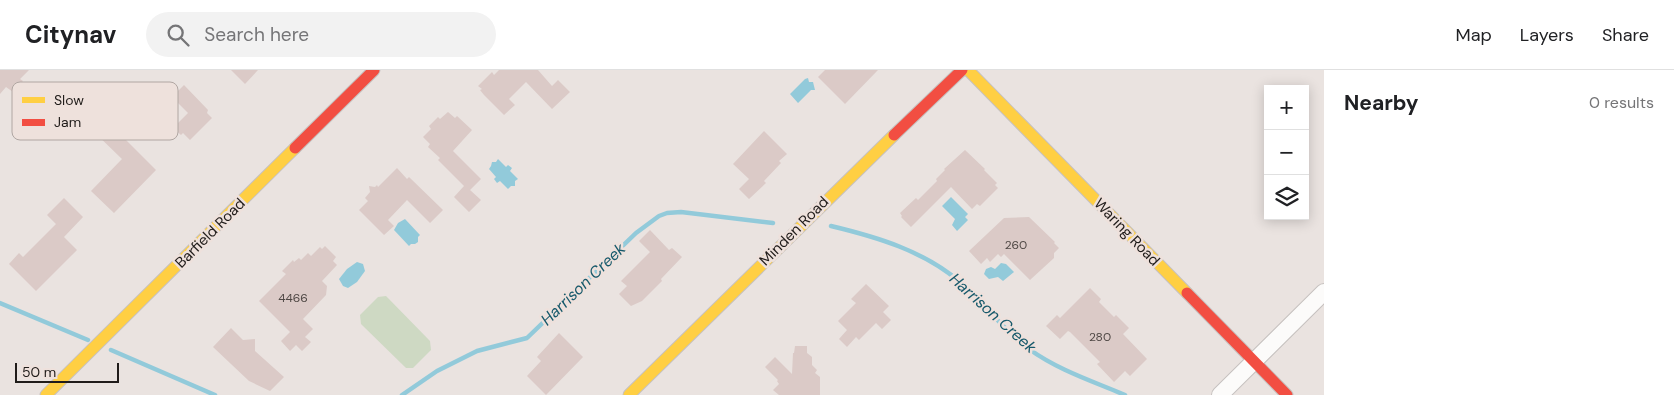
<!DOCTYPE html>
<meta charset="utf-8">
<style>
:root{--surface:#fff;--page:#f2f2f2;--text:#202124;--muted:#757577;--line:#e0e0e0}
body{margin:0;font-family:"DM Sans",sans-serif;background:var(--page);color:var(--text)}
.controls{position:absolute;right:15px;top:15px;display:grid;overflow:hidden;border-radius:0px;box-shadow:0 2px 12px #0003}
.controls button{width:45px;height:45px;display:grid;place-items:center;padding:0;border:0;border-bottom:1px solid var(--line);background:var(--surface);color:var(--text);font:25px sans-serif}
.scale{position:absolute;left:15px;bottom:12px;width:104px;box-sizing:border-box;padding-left:5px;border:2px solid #201c1a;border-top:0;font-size:14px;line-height:18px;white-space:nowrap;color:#201c1a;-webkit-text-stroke:4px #eee1dc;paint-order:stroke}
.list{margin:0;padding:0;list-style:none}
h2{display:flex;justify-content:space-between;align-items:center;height:65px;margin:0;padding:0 20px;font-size:21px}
h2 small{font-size:16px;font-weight:400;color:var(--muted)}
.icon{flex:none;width:28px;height:28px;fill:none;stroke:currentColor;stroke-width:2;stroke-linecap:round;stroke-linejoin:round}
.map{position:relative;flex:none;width:1324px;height:325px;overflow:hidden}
header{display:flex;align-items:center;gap:30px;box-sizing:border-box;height:70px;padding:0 25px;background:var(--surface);border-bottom:1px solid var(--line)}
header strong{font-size:24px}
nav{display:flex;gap:28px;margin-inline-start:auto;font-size:18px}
.search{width:350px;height:45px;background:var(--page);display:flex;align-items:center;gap:12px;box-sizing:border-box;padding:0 18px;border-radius:28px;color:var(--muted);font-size:19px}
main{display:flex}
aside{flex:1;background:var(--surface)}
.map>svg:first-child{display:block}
</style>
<header>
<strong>Citynav</strong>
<div class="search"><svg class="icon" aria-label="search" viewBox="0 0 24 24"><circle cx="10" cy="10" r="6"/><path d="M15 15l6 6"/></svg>Search here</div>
<nav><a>Map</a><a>Layers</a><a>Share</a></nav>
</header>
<main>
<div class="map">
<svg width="1324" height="325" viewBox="0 0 1324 325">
<rect width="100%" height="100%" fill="#eae3e0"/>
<polygon fill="#ced9c3" points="386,226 430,271 431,280 413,298 406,298 361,254 360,245 378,227"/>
<g fill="#92cada">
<polygon points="808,8 809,12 813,12 815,20 811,20 798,33 790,24 805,9"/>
<polygon points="498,89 506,97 508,95 512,98 510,101 518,109 515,111 515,116 511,116 508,119 500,111 497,113 494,109 496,107 489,99 491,96 492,92 496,92"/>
<polygon points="951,127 968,144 965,147 968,150 957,161 952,155 955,149 942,136"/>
<polygon points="405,149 420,165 418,167 418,172 415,174 411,174 409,176 394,160 398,153"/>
<polygon points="357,192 363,194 365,201 357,212 348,218 343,216 339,209 347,199"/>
<polygon points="1001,193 1006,194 1014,202 1003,211 998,207 989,209 984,204 986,199 991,197 995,199"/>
</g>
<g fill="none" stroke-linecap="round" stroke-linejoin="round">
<g stroke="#92cada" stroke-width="4.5">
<path d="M 831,156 C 877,167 924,181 960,212 C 984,233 1003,260 1029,279 C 1058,300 1092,311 1125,325"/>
<polyline points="0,233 88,270"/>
<polyline points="111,280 215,325"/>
<polyline points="402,325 437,301 477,281 527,268 636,163 659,146 667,143 681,142 773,153"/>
</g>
</g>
<g fill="#dbcac7">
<polygon points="0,0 29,0 20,9 23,11 13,22 6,17 0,24"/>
<polygon points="231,0 258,0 245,14"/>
<polygon points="499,0 538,0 552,16 558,10 570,22 552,39 526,12 509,29 515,35 504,45 484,25 480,20 482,19 478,16 492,2 494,5"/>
<polygon points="825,0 878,0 845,34 818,7"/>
<polygon points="184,15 208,40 207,43 212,48 190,70 183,63 181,65 173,58 188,43 172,27"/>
<polygon points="448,42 455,48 457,46 472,60 453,81 481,109 470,120 481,130 469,142 454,127 464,116 438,90 440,88 428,77 430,74 423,67 431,59 429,56 438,47 440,49"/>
<polygon points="102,46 156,100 114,143 91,121 122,89 90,58"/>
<polygon points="764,61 787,84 779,91 781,93 764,111 766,113 749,129 739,119 749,109 733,94"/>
<polygon points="965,80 985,99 984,100 997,113 995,115 998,118 980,136 977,134 972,139 951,117 911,157 901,147 902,146 900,143 916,128 918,130 937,111 936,109 945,100 944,99"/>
<polygon points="397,98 407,109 409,107 443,140 430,153 407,130 388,150 394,156 384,165 359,140 368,131 365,128 370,122 369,116 375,117 377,115 378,117"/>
<polygon points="64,128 83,147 64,167 77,180 36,221 9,194 19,183 23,187 56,154 47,145"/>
<polygon points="1029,147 1055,172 1054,173 1059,178 1054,183 1054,188 1030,210 1004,184 1001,187 998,184 990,192 987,188 981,194 969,181 1004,148"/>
<polygon points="650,160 669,180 672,178 682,187 661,209 662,211 642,231 631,236 619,224 627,216 621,211 650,182 639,171"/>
<polygon points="325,176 336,187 333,191 337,195 322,211 327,216 326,225 303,249 313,259 305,267 311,272 302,281 296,275 290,281 281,271 290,262 259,231 286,204 282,201 293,190 294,192 299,188 301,190 308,183 311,186 320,177 322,179"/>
<polygon points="866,214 889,236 883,242 891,250 882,259 876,253 859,270 856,267 847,277 839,269 847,260 838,251 856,233 851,229"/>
<polygon points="1090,218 1101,229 1099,232 1114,247 1116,245 1129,258 1123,264 1147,289 1130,306 1125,301 1114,312 1097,294 1100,292 1070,262 1068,261 1060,269 1046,256 1057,245 1060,248"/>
<polygon points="231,258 243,270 255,269 255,281 284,307 270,321 249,311 213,277"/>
<polygon points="559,263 583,287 546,325 527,306 541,291 537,287"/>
<polygon points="795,276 807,276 807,283 812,287 812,295 817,300 815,303 820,307 820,325 779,325 773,320 779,314 777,311 778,310 765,297 775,287 792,304 793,283 794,283"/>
</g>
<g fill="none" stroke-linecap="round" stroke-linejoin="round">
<defs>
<polyline id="street" points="1220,325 1324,222"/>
<g id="slow">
<polyline points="968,0 1187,223"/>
<polyline points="46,325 295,78"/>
<polyline points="629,325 894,65"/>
</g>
<g id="jam">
<polyline points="894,65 962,0"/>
<polyline points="295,78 374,0"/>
<polyline points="1187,223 1287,325"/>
</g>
</defs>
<use href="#street" stroke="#c6c1bf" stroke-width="18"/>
<use href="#slow" stroke="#c6c1bf" stroke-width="13"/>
<use href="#jam" stroke="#c6c1bf" stroke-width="13"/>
<use href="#street" stroke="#fcfbfa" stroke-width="16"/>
<use href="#slow" stroke="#ffcf43" stroke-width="11"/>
<use href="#jam" stroke="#f24e42" stroke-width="11"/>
</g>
<g text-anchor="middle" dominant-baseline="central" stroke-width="5" stroke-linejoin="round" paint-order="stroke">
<g font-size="12" fill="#4f4845">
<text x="1016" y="175">260</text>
<text x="293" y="228">4466</text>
<text x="1100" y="267">280</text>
</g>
<g font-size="15" fill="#201c1a" stroke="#eee1dc">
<text transform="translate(794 161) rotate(-45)">Minden Road</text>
<text transform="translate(1127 162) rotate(46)">Waring Road</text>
<text transform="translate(210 163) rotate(-45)">Barfield Road</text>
</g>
<g font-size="16" font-style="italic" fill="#16596b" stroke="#eee1dc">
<text transform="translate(583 214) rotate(-44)">Harrison Creek</text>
<text transform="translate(993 243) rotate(42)">Harrison Creek</text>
</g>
</g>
<rect x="12" y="12" width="166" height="58" rx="8" fill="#eee1dc" stroke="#b0a6a2" stroke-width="1"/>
<rect x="22" y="27" width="23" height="6" fill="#ffcf43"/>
<rect x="22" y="49" width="23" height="7" fill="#f24e42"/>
<g font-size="14" fill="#201c1a">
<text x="54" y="35">Slow</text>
<text x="54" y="57">Jam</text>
</g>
</svg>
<div class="controls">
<button>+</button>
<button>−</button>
<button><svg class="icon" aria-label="layers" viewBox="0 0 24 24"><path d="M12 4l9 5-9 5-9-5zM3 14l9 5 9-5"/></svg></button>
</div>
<div class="scale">50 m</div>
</div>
<aside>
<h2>Nearby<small>0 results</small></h2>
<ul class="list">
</ul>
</aside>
</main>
